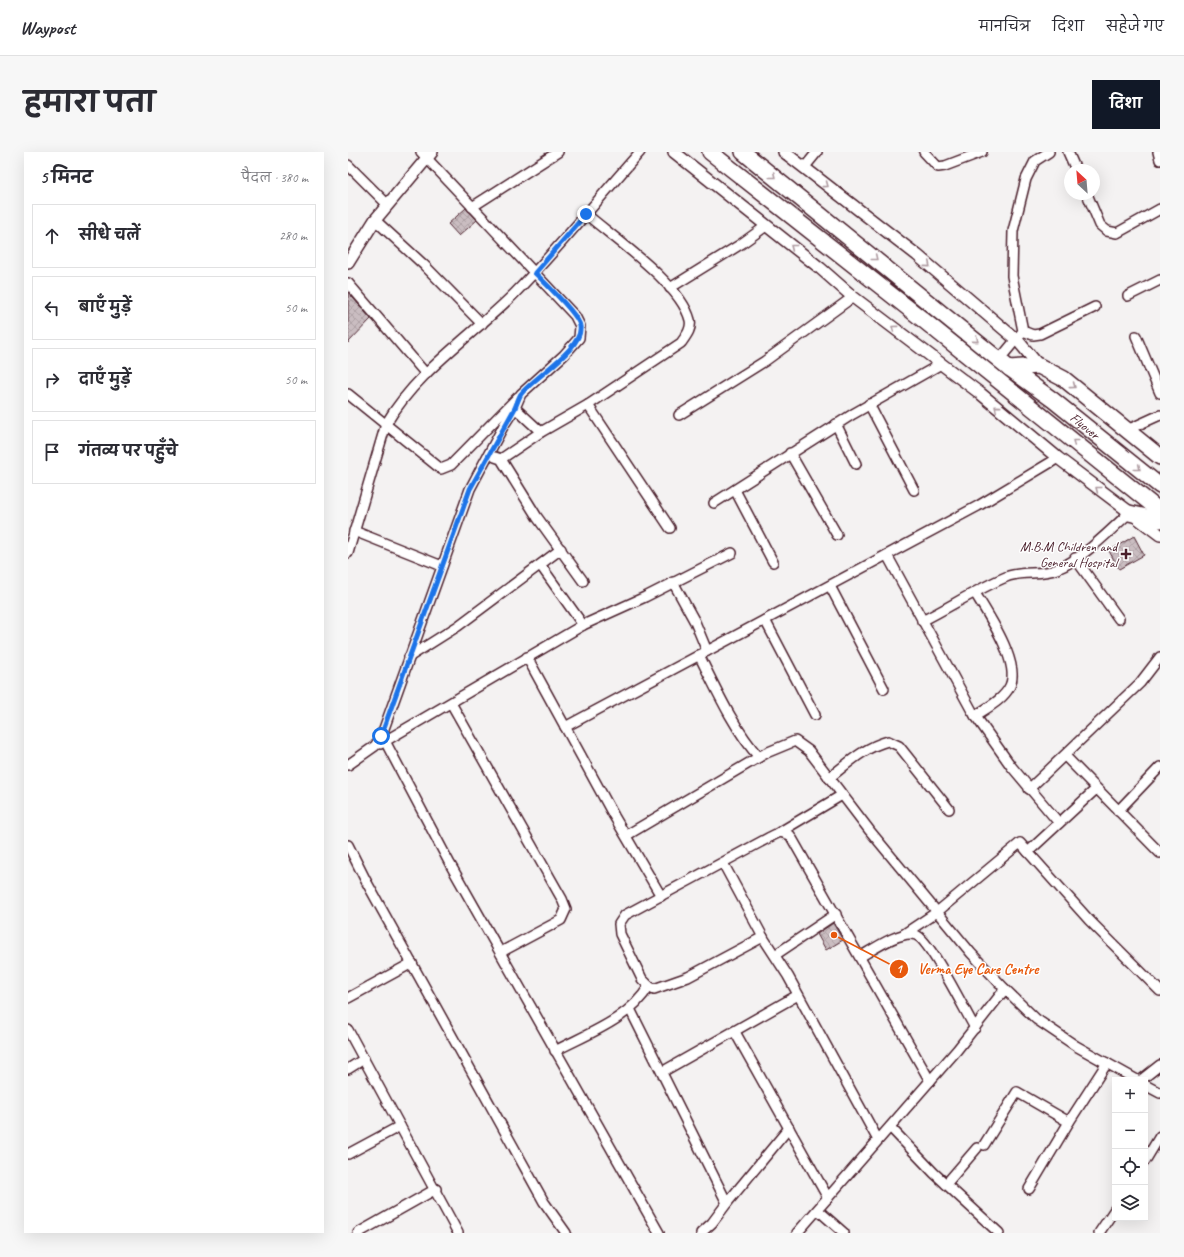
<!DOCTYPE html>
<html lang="hi">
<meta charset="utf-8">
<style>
:root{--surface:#fff;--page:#f7f7f7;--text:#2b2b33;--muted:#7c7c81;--line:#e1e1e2;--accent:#111827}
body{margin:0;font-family:Caveat,"Playpen Sans Deva",sans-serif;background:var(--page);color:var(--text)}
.controls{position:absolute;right:12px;bottom:12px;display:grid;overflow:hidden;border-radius:0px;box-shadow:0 4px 16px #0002}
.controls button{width:36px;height:36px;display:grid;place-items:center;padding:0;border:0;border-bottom:1px solid var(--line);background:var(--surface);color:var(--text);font:20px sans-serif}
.compass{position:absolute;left:716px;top:12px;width:36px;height:36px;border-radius:50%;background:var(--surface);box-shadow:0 4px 16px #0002;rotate:334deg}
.stop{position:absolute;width:12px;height:12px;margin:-9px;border:3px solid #1a73e8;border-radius:50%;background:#fff}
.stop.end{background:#1a73e8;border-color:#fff;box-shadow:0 1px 4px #0008}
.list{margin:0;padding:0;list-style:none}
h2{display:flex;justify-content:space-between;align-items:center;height:52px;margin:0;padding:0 16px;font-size:17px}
h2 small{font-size:13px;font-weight:400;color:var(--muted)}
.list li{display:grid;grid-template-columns:26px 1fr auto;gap:12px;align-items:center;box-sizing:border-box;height:64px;margin:0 8px 8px;padding:0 8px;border:1px solid var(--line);border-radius:0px}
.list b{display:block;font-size:15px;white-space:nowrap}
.list em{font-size:13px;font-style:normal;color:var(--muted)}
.icon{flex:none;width:22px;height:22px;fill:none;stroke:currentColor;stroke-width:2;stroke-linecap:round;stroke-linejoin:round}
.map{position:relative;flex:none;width:812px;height:1081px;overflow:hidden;border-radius:0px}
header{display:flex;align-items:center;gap:24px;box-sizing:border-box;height:56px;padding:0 20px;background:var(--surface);border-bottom:1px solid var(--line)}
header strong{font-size:19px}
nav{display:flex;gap:22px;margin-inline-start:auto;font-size:14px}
.intro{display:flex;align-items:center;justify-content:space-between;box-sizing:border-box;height:96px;padding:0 24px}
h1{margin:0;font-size:28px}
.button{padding:10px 18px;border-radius:0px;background:var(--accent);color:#fff;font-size:14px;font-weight:700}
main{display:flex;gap:24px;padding:0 24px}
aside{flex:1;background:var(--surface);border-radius:0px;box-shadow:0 4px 16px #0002}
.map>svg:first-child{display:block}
</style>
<header>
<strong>Waypost</strong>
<nav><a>मानचित्र</a><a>दिशा</a><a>सहेजे गए</a></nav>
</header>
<div class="intro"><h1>हमारा पता</h1><a class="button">दिशा</a></div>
<main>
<aside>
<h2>5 मिनट<small>पैदल · 380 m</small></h2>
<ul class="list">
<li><svg class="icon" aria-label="ahead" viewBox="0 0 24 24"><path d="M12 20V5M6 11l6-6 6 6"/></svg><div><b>सीधे चलें</b></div><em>280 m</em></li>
<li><svg class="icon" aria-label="left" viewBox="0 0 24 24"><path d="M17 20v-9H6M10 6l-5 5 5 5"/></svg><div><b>बाएँ मुड़ें</b></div><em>50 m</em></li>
<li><svg class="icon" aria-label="right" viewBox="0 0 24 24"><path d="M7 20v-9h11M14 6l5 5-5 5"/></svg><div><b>दाएँ मुड़ें</b></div><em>50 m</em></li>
<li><svg class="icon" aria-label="arrive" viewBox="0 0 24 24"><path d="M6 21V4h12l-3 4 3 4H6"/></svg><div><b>गंतव्य पर पहुँचे</b></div></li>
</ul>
</aside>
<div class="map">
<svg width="812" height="1081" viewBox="0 0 812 1081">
<defs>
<pattern id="building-cross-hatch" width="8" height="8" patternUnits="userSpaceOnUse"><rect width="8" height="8" fill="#cabdc1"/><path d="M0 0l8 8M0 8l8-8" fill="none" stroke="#afa2a6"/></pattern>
</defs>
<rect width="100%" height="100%" fill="#f4f2f2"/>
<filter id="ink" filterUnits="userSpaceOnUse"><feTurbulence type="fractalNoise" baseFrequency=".025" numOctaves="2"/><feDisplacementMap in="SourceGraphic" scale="8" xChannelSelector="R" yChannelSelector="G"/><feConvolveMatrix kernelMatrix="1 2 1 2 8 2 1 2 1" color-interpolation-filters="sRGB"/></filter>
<g filter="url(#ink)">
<g fill="url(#building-cross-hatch)" stroke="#4a1f2b">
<polygon points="118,56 129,68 111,84 100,72"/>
<polygon points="0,140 23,167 0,191"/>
<polygon points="786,384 796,403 771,417 761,399"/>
<polygon points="485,771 495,788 478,798 469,782"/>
</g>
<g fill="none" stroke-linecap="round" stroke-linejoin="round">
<defs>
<g id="minor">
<polyline points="576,0 590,15 597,14 634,0"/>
<polyline points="720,0 728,18"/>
<polyline points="810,0 812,8"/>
<polyline points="0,13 39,52"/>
<polyline points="456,16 469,0"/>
<polyline points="739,42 752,73 759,79 769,81 812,57"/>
<polyline points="124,55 210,0"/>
<polyline points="27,68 76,113 134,172"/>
<polyline points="0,131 78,222"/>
<polyline points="322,136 393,92 418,74"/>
<polyline points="780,144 812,128"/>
<polyline points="675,179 685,183 692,182 747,155"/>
<polyline points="788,184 812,241"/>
<polyline points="651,208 675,179 664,124 665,79 678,27 687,9 701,0"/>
<polyline points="0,242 93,317 103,313 170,245"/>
<polyline points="521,252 566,338"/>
<polyline points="240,253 322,376"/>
<polyline points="167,256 193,280"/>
<polyline points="331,263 417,209 505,145"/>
<polyline points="488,272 508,312"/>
<polyline points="779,278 812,263"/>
<polyline points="442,301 489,383"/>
<polyline points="147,305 153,307 189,365 235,429"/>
<path d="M 153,307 L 193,280 L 240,253 L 333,191 C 338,184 344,177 342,168 C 333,132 267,87 238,62"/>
<polyline points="387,338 425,410"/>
<polyline points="366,351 505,262 593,212"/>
<polyline points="6,379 94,414"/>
<path d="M 0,401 L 38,272 C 69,219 124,184 167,141 C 211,96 250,47 292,0"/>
<polyline points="539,403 624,559 663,614 711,671"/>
<polyline points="727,406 771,467"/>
<polyline points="193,414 235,473"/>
<polyline points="325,430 347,470 359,499"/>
<polyline points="482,434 536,537"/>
<path d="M 627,441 C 639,461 673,511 662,534 C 656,547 639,556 627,564"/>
<polyline points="417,468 467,563"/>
<path d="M 574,469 C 602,455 629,437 658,425 C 675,418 693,424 709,417 C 733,408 762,379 781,361"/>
<path d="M 351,503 C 367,535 387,579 411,605"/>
<polyline points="61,505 110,474 213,397"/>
<polyline points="179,505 266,664 313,744"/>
<polyline points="103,551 214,747 218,757 213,768 153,800"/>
<polyline points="217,575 630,354 710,306"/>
<polyline points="37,589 102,712 311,1081"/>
<polyline points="32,592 235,473 297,445 384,401"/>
<polyline points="717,604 812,701"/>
<polyline points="0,613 27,594 33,585 122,337 156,273 167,256 173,242 216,203 231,186 232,174 227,164 73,0"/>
<path d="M 481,626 C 500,611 517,595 540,589 L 551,594 L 601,657"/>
<polyline points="681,637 792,531 812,505"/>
<polyline points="770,659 812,615"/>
<polyline points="432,680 494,643"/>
<polyline points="279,683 418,601 447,589 461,599 522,679 623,801 657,837 688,867 728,894 789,928"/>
<polyline points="0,693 18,729 196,1050 218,1081"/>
<polyline points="680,700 741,768 812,839"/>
<polyline points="375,711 416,787 440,824 530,988"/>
<polyline points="556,782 589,760 672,691 680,700 748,637"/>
<polyline points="415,785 340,825 306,837 301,834 294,827 272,782 271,772 277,763 422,685 432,680 442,683 582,929"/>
<polyline points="427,803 488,762"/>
<path d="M 512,805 C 524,798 554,777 568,783 C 582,788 617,859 627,876"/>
<polyline points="0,846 64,811"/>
<polyline points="282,857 379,1051 364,1071 353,1081"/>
<polyline points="0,878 110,1081"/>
<polyline points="387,880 480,1046"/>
<path d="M 207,899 C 239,882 282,867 301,834"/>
<polyline points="0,917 16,907"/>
<polyline points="314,920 450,843"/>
<polyline points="793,928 812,913"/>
<polyline points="797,933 812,941"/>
<polyline points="542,975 586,1021 651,1081"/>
<polyline points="636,993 669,940 721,970 759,911"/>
<polyline points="0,1002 52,974"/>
<polyline points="797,1009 812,984"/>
<polyline points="598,1032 629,996"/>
<polyline points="681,1037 721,970"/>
<polyline points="379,1051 441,976"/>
<polyline points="470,1058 496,1081"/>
<polyline points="10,1081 88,1037"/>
<polyline points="449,1081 609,898 657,837"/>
<polyline points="751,1081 767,1057"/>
</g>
<g id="tertiary">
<polyline points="326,0 472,116 505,145 633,242 710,306 812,383"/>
<polyline points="436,0 569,103 671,190 691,214"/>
<polyline points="0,111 27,68 84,0"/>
</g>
<g id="trunk">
<polyline points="362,0 574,167 812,359"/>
<path id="s1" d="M 395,0 L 661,216 L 705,248 L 812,334"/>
<polyline points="661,216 691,214 716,227 812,305"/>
<polyline points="781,361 812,368"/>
</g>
</defs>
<use href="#minor" stroke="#4a1f2b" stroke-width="12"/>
<use href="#tertiary" stroke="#4a1f2b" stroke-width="14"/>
<use href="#trunk" stroke="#4a1f2b" stroke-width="18"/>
<use href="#minor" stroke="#fff" stroke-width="9"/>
<use href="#tertiary" stroke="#fff" stroke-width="11"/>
<use href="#trunk" stroke="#fff" stroke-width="15"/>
</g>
<defs><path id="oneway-chevron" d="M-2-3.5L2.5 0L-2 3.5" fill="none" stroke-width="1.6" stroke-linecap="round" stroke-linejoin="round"/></defs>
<g stroke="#ae9aa0">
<use href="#oneway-chevron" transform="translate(425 24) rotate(39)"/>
<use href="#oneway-chevron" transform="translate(478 33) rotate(37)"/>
<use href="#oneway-chevron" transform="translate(445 95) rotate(-142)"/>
<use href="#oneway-chevron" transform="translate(527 106) rotate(39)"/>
<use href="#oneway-chevron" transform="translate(580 113) rotate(41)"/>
<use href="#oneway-chevron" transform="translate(546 176) rotate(-143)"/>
<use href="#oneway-chevron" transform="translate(628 188) rotate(40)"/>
<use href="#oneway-chevron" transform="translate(725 234) rotate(37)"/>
<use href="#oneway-chevron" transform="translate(649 256) rotate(-140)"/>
<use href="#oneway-chevron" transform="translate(727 290) rotate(-141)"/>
<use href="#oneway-chevron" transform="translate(790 316) rotate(39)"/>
<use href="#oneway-chevron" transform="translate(750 337) rotate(-142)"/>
</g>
</g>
<g fill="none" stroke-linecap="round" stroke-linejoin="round" filter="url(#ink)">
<path stroke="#1a73e8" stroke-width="5" d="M 33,584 L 122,337 L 167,256 C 169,251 171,245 173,242 C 186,225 236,196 232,174 C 231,163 196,130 187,121 L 238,62"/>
</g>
<path fill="#4a1f2b" stroke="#fff" stroke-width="1.5" d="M776 396h4v4h4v4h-4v4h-4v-4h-4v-4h4z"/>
<g text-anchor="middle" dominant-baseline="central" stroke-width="3" stroke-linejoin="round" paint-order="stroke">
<g font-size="14" fill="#4a1f2b" stroke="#fff">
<text stroke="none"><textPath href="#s1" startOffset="438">Flyover</textPath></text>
</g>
<g font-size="14" fill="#4a1f2b" stroke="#fff" text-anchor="end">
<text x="769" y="394">M.B.M Children and<tspan x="769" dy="16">General Hospital</tspan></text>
</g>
</g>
<path fill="none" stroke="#e8590c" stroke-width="1.5" d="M486 783L551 817"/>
<g fill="#e8590c" stroke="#fff" stroke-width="1.5">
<circle cx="486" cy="783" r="4"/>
<circle cx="551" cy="817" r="10"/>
</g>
<g font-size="12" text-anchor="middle" font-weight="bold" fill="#fff">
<text x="551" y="821">1</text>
</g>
<g font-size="15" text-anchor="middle" font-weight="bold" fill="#e8590c" stroke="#fff" stroke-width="3" stroke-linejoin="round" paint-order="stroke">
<text x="630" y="822">Verma Eye Care Centre</text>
</g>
</svg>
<div class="controls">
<button>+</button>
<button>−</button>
<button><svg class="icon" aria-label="locate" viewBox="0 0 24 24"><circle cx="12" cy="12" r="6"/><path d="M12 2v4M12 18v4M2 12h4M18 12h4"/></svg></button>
<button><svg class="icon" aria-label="layers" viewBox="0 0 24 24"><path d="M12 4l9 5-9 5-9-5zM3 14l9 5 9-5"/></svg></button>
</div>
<svg class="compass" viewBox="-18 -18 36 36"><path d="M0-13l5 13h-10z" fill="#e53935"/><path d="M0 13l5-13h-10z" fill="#7c7c81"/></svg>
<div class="stop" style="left:33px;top:584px"></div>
<div class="stop end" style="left:238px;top:62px"></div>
</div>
</main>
